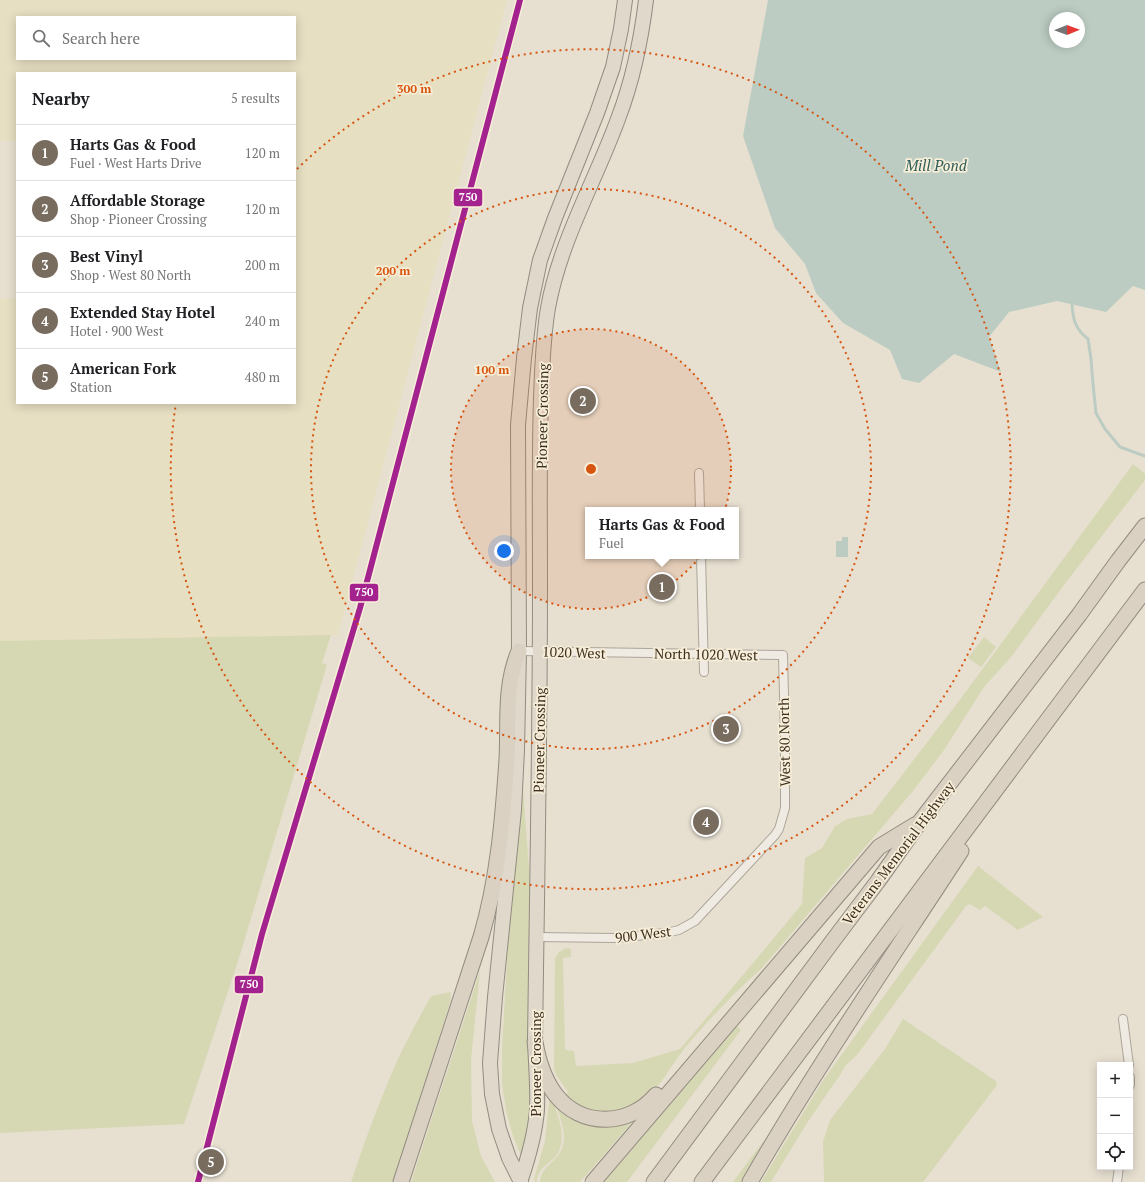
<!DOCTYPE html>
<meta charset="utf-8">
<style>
:root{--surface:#fff;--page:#f6f6f6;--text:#202124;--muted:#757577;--line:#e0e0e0;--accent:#786c5e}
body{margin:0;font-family:"PT Serif",serif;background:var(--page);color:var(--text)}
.controls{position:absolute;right:12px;bottom:12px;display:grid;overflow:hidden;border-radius:0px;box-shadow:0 2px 10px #0003}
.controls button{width:36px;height:36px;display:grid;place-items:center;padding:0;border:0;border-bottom:1px solid var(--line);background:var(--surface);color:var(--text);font:20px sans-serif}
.compass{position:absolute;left:1049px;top:12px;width:36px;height:36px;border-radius:50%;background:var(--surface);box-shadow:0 2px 10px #0003;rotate:89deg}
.you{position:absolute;left:504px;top:551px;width:14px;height:14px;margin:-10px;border:3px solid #fff;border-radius:50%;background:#1a73e8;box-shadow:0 0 0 6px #1a73e833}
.badge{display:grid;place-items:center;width:26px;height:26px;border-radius:50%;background:var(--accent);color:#fff;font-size:13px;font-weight:700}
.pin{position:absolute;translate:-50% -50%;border:2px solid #fff;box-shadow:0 1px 4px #0006}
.popup{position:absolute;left:585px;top:507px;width:154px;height:52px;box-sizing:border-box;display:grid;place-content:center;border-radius:0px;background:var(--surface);filter:drop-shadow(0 1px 3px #0005);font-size:13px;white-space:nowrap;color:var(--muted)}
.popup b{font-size:15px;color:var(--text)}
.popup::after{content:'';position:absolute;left:50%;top:100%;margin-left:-8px;border:8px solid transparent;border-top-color:var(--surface)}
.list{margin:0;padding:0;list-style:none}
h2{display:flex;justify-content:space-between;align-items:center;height:52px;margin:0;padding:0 16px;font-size:17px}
h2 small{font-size:13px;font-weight:400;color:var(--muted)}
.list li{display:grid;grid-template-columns:26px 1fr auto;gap:12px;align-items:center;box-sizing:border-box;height:56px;padding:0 16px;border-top:1px solid var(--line)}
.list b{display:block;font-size:15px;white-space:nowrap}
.list p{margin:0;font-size:13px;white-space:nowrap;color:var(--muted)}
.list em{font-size:13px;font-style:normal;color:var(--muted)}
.icon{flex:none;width:22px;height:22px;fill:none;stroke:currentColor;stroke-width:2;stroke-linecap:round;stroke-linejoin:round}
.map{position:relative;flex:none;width:1145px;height:1182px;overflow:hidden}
.search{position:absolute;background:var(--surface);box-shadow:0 2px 10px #0003;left:16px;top:16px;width:280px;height:44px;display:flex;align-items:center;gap:10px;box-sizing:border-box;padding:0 14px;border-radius:0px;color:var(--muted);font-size:15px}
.panel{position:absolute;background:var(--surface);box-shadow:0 2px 10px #0003;left:16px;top:72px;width:280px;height:332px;border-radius:0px}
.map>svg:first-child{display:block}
</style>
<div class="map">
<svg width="1145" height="1182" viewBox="0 0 1145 1182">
<rect width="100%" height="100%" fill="#e7e0d1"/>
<path fill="#e6dfc2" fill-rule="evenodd" d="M 0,0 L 507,0 L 338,635 L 0,641 L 0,299 L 17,298 L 17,403 L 295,403 L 295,73 L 17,73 L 17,141 L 0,141 ZM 17,17 L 295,17 L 295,59 L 17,59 Z"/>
<g fill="#d6d7b3">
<path d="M 1133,464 L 1145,474 L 1145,480 L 1064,585 L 1012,656 L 984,687 L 944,750 L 913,791 L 762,968 C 736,991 712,1016 689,1043 C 676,1058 666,1077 653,1092 C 634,1112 602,1119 577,1105 C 573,1102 569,1098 565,1095 L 568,1092 L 556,1075 L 554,1069 L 555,958 L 559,952 L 566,948 L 571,949 L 571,957 L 563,958 L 565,1050 L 574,1051 L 576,1066 L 633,1063 L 680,1049 L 753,963 L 802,904 L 805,858 L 822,848 L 835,826 L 847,819 L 872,814 L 959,701 Z"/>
<polygon points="331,635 322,663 327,665 240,955 184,1124 0,1133 0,641"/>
<polygon points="984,637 996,647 981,667 968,658"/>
<polygon points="523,788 532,909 529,1113 524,1144 521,1156 513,1136 506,1110 502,1084 502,1049 509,923"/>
<polygon points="978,866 1043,917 1018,930 985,906 980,910 970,904 966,906 857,1055 845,1066 842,1072 809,1120 771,1182 761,1182 824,1079"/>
<polygon points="480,971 471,1060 472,1121 481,1156 495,1182 411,1182"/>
<path d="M 451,992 L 450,1003 L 393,1182 L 351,1182 C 363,1146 376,1110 391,1075 C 402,1048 417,1022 431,996 Z"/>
<polygon points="903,1019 996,1081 997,1085 923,1182 824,1182 823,1142 830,1120 885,1049"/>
<polygon points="737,1026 741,1030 627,1182 604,1182"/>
<path d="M 550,1093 C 556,1111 568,1135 558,1153 C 551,1164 537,1167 537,1182 L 535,1182 L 534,1179 L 545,1141 Z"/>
<path d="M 556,1104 L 570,1112 L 635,1119 L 580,1182 L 540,1182 C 541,1164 562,1162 564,1140 C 565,1129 559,1115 556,1104 Z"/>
<polygon points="764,1140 741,1182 733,1182"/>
</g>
<g fill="#bcccc2" fill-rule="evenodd">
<path d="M 768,0 L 1145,0 L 1145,290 L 1133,286 L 1106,312 L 1057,301 L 1009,312 L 989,337 L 1001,372 L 954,354 L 919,383 L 902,379 L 890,350 L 843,323 L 816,293 L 805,264 L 775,228 L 743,136 ZM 1055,18 L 1079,18 L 1079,42 L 1055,42 Z"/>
<polygon points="842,537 848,537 848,557 836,557 836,541 842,541"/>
</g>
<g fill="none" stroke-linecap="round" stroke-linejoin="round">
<path stroke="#bcccc2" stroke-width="3" d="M 1072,305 C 1073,319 1075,329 1088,339 L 1091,359 L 1093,384 L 1096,413 L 1105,429 L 1120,447 L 1145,456"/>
<defs>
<g id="minor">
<polyline points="699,473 700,510"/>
<polyline points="701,556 704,672"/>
<polyline points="519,651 783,655 785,736 785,808 779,829 775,835 695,921 679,930 666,933 615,938 536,937"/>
<polyline points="1123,1019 1129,1065"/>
<polyline points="1130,1077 1130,1085"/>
<polyline points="1117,1182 1119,1167"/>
</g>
<g id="trunk">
<path d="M 520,1182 C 528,1159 535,1135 537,1110 C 538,1088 536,1065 535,1042 C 537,890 540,737 540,584 C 540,522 539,460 541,398 C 542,368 543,337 548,308 C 560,241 595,182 618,119 C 633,80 641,41 646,0"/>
<polyline points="521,1182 509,1158 499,1129 492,1094 490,1063 495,997 514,810 517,750 519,651 518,425 524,358 530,308 540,260 555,218 597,113 613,67 621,29 625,0"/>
</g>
<g id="motorway">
<path d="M 535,1042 C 538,1060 544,1079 555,1094 C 581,1128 629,1127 656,1095"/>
<path d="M 401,1182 L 481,937 C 498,879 503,819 507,759 C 509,721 504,687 519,651"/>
<polyline points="593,1182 879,847 915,825"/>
<polyline points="654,1182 832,942 878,881 919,823 1079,615 1118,561 1145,526"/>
<polyline points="702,1182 1145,590"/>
<path d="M 750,1182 C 815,1069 890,960 961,851"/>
</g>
</defs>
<use href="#minor" stroke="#ada599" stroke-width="10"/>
<use href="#trunk" stroke="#928b80" stroke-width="16"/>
<use href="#motorway" stroke="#928b80" stroke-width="17"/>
<use href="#minor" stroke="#efebe3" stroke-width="8"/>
<use href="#trunk" stroke="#e0d9cb" stroke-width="14"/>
<use href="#motorway" stroke="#dad1c2" stroke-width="15"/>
<defs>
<polyline id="rail-1" points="198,1182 262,934 360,608 520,0"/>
</defs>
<use href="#rail-1" stroke="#f7eed8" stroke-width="9"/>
<use href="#rail-1" stroke="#a4228e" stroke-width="6"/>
</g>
<circle cx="591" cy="469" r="140" fill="#d7550e" fill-opacity=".12"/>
<g fill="none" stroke="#d7550e" stroke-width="2" stroke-dasharray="2 4">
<circle cx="591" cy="469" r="140"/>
<circle cx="591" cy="469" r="280"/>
<path d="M297 169A420 420 0 1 1 176 403"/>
</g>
<g text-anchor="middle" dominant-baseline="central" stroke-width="3.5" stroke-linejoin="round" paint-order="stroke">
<g font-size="14" fill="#3d2e20" stroke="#f7eed8">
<text transform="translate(542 416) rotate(-89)">Pioneer Crossing</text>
<text transform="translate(574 652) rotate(2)">1020 West</text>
<text transform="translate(706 654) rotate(1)">North 1020 West</text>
<text transform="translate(539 740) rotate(-89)">Pioneer Crossing</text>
<text transform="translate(784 742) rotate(-91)">West 80 North</text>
<text transform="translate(898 853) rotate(-53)">Veterans Memorial Highway</text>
<text transform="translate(643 934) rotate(-7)">900 West</text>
<text transform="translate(535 1064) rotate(-90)">Pioneer Crossing</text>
</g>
<g font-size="15" font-style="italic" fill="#2f5d5a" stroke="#f7eed8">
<text x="936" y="165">Mill Pond</text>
</g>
</g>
<circle cx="591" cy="469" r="6" fill="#d7550e" stroke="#f7eed8" stroke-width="2"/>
<g font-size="12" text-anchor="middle" font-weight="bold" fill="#d7550e" stroke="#f7eed8" stroke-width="3.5" stroke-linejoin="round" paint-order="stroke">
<text x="414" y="93">300 m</text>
<text x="393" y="275">200 m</text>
<text x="492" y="374">100 m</text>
</g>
<g stroke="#f7eed8" stroke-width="1.5">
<rect x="453" y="188" width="30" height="19" rx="4" fill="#a4228e"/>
<rect x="349" y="583" width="30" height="19" rx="4" fill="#a4228e"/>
<rect x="234" y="975" width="30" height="19" rx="4" fill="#a4228e"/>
</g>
<g font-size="11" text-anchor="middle" font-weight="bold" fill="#fff">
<text x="468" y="201">750</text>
<text x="364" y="596">750</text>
<text x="249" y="988">750</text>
</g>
</svg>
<div class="controls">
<button>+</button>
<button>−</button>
<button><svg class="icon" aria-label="locate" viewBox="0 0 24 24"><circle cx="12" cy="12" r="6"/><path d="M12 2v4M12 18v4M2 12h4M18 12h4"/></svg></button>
</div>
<svg class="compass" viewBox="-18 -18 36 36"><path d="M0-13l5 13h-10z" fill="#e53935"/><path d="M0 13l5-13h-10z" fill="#757577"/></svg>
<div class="you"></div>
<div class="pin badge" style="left:662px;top:587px">1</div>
<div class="popup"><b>Harts Gas &amp; Food</b>Fuel</div>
<div class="pin badge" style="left:583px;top:401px">2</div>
<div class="pin badge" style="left:726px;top:729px">3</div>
<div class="pin badge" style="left:706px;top:822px">4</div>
<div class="pin badge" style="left:211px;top:1162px">5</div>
<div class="search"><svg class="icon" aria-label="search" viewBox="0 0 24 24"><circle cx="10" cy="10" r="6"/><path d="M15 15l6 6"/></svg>Search here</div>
<section class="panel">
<h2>Nearby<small>5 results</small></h2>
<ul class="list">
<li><span class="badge">1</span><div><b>Harts Gas &amp; Food</b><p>Fuel · West Harts Drive</p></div><em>120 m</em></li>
<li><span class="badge">2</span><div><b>Affordable Storage</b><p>Shop · Pioneer Crossing</p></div><em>120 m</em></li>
<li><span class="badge">3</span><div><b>Best Vinyl</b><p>Shop · West 80 North</p></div><em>200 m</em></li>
<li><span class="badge">4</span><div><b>Extended Stay Hotel</b><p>Hotel · 900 West</p></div><em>240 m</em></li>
<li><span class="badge">5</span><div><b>American Fork</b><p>Station</p></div><em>480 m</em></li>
</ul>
</section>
</div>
